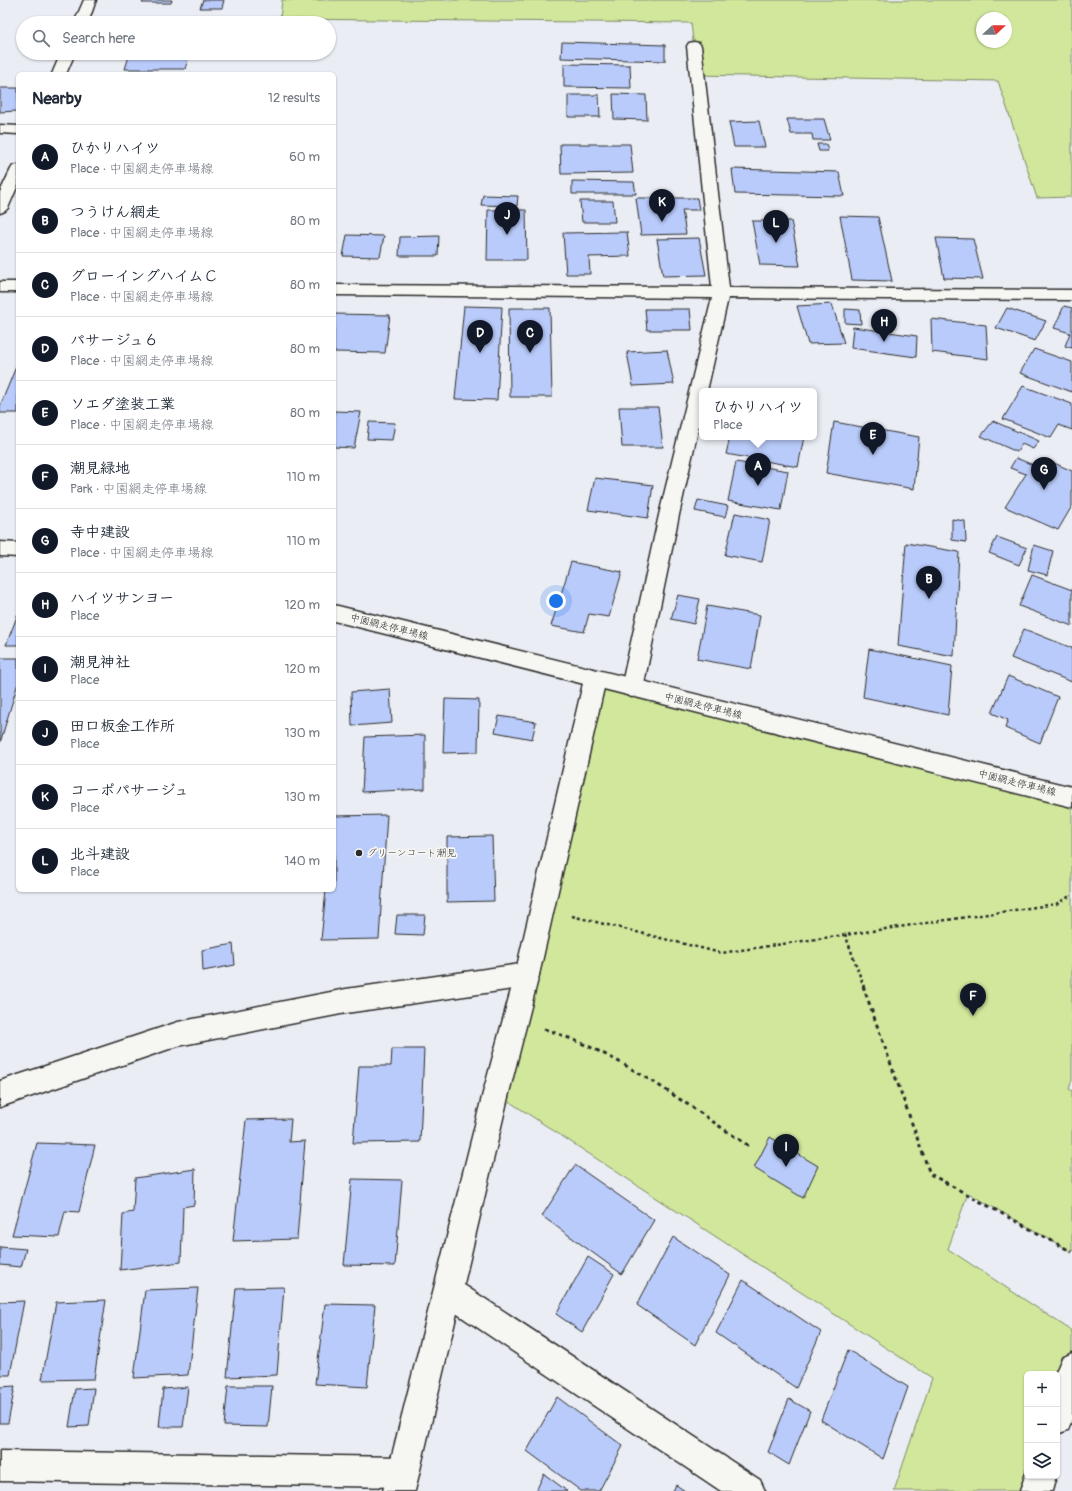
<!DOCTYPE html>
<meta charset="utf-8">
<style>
:root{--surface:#fff;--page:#f6f6f7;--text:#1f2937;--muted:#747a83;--line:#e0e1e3;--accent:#111827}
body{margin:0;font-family:Pangolin,"Klee One",sans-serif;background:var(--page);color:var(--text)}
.controls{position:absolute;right:12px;bottom:12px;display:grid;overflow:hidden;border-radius:6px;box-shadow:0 1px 3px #0004}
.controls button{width:36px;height:36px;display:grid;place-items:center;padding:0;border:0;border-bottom:1px solid var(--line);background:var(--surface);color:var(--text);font:20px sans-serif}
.compass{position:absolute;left:976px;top:12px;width:36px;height:36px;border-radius:50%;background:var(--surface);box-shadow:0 1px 3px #0004;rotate:68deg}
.you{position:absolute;left:556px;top:601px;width:14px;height:14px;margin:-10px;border:3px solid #fff;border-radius:50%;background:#1a73e8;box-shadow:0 0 0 6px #1a73e833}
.badge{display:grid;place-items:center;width:26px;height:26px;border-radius:50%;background:var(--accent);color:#fff;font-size:13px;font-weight:700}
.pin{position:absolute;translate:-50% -33px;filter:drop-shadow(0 1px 2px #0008)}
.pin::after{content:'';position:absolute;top:21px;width:14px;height:12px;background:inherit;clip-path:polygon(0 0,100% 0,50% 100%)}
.popup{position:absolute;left:699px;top:388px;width:118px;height:52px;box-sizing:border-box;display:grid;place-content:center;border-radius:6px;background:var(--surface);filter:drop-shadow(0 1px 3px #0005);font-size:13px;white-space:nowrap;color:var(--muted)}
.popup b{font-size:15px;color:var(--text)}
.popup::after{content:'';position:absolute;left:50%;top:100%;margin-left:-8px;border:8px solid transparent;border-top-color:var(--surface)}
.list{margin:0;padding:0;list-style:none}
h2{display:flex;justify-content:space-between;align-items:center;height:52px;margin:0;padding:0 16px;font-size:17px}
h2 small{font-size:13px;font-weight:400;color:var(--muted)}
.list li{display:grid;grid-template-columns:26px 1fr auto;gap:12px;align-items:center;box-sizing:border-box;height:64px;padding:0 16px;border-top:1px solid var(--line)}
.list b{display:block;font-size:15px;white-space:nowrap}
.list p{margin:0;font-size:13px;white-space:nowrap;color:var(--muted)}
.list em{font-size:13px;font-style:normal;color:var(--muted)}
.icon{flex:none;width:22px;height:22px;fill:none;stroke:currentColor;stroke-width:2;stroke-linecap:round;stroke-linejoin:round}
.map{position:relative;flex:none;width:1072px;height:1491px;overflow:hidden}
.search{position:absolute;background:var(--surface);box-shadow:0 1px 3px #0004;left:16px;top:16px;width:320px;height:44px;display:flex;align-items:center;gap:10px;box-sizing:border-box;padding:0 14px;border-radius:22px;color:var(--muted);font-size:15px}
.panel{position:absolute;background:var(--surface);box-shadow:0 1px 3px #0004;left:16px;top:72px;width:320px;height:820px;border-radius:6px}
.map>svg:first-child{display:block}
</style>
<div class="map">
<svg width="1072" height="1491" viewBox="0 0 1072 1491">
<rect width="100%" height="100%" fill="#eaedf4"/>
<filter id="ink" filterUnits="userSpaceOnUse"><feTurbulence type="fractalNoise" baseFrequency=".025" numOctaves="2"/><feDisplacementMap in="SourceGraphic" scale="8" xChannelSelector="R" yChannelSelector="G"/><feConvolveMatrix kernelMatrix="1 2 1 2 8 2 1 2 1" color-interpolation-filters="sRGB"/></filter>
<g filter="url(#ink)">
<g fill="#d0e79c" stroke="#7e8964" fill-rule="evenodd">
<path d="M 282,0 L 1072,0 L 1072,197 L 1037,198 L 998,81 L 697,75 L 691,23 L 280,19 ZM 982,18 L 1006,18 L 1006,42 L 982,42 Z"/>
<polygon points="595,679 1072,797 1072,1080 1069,1089 1072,1091 1072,1252 968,1193 948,1249 1072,1331 1072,1368 1057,1374 1027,1374 1027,1476 1036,1491 894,1491 932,1378 496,1093"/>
</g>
<g fill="#b9cbfa" stroke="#2b2b2b">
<polygon points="144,0 172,0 171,3 142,3"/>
<polygon points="203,0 224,0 222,8 200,8"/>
<polygon points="562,42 665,45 665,61 561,58"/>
<polygon points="130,53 190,53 185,69 125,69"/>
<polygon points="564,64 630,65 631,88 564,87"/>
<polygon points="0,88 18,88 18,111 0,112"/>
<polygon points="613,94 646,95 647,120 614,119"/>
<polygon points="568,95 599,95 600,117 568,117"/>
<polygon points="787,119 824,119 830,140 813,140 812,134 791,134"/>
<polygon points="759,121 765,147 734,147 729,122"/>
<polygon points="560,144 630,144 633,173 561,174"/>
<polygon points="817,144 826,144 828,151 819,151"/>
<polygon points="732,169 839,172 844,196 735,194"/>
<polygon points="572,181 634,182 636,194 572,194"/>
<polygon points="483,195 518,196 517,206 481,205"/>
<polygon points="636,198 697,198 699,210 682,210 686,234 641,235"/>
<polygon points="580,201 613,201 615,222 582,222"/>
<polygon points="488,210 526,210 527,260 487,260"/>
<polygon points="840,216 878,217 892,281 852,280"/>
<polygon points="752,221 791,221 800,266 760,265"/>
<polygon points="627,232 630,256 589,257 590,274 566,274 563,233"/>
<polygon points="347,235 384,236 380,257 343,256"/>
<polygon points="439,236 438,256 399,256 400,237"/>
<polygon points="699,238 706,275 663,276 657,239"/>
<polygon points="936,238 973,239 983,279 944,278"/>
<polygon points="832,304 844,343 808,344 797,306"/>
<polygon points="464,306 502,307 497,400 455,399"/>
<polygon points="1064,306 1072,308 1072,348 1065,346 1070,333 1054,328"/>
<polygon points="509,308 550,308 552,397 510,397"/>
<polygon points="1007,308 1046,321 1035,341 996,328"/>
<polygon points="645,309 690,309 692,330 647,330"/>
<polygon points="845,309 860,310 861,324 845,323"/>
<polygon points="334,314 390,315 385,353 334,352"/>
<polygon points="931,319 986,325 988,359 932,352"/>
<polygon points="853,327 917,336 916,357 851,348"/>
<polygon points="1034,349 1072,362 1072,392 1020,373"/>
<polygon points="667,350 674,384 633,386 627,352"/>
<polygon points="18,362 18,413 0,413 0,406"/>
<polygon points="1023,386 1072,404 1072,430 1059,425 1051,438 1003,419"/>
<polygon points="619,407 658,407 663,447 622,447"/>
<polygon points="334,411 361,412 354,448 334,447"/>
<polygon points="993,421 1039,441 1033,449 1022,444 1017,452 981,436"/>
<polygon points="369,422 395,423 392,440 367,439"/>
<polygon points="834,422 919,437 914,489 826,473"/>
<polygon points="730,437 804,437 798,467 726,454"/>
<polygon points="1016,458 1048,471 1054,463 1072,471 1072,506 1058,530 1005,507 1026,474 1010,468"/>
<polygon points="736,462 788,471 781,510 728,501"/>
<polygon points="595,478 653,485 648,518 588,510"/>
<polygon points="698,500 728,506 725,517 695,511"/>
<polygon points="735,513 770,520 762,562 725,555"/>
<polygon points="952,519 965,521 966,542 952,540"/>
<polygon points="997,537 1027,548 1019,565 989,553"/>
<polygon points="906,543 959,552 954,656 898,646"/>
<polygon points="1034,545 1053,551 1047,575 1028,570"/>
<polygon points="571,562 622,572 609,617 589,614 584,632 551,626"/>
<polygon points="1032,575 1072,590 1072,626 1019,606"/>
<polygon points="678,595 700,599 694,624 671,619"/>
<polygon points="707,606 760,615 751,669 697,659"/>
<polygon points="18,614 18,645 6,645"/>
<polygon points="1024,629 1072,648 1072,682 1011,658"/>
<polygon points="869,649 952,666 948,715 863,697"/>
<polygon points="0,658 18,658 18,683 0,743"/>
<polygon points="1008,676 1058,697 1040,743 1005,728 1008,720 992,713"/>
<polygon points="390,689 392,723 352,726 351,692"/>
<polygon points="445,699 479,700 478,752 443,753"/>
<polygon points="499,716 536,722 532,739 495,732"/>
<polygon points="425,735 425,789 362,792 365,737"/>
<polygon points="387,815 379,939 321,940 326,890 334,890 334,816"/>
<polygon points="492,836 494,901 447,902 447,837"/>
<polygon points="397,915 425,915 423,935 395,934"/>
<polygon points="233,944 235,965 203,971 202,950"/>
<polygon points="392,1049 424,1049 420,1142 353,1143 359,1066 391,1066"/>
<polygon points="291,1119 289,1142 305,1141 297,1239 233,1241 246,1120"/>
<polygon points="770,1137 818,1166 803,1198 754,1168"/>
<polygon points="37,1143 95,1145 79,1212 65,1211 59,1237 12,1235"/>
<polygon points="575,1165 654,1220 622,1274 542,1216"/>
<polygon points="195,1169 194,1205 183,1207 181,1262 120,1270 123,1214 133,1212 135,1178"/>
<polygon points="352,1179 402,1180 395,1266 344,1265"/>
<polygon points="673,1237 730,1275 695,1345 637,1305"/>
<polygon points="0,1247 26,1249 21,1267 0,1265"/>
<polygon points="588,1257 614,1274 582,1332 556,1314"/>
<polygon points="743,1280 821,1332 796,1388 716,1333"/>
<polygon points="284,1287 277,1375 227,1377 236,1288"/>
<polygon points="198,1288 188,1375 134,1378 145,1290"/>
<polygon points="106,1300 94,1379 42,1380 56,1302"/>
<polygon points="24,1301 10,1375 0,1375 0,1302"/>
<polygon points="325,1304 375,1305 367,1387 315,1384"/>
<polygon points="848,1350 908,1387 883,1459 821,1420"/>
<polygon points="15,1386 8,1423 0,1423 0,1387"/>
<polygon points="228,1386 272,1386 268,1427 224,1426"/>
<polygon points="188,1387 183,1427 159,1427 163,1389"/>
<polygon points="94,1388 89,1426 69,1427 75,1389"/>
<polygon points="557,1397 623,1446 599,1491 581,1491 527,1451"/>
<polygon points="789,1399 810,1411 789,1465 768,1452"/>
<polygon points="544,1474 567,1491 536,1491"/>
<polygon points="676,1485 685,1491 673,1491"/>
</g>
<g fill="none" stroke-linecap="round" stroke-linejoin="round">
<defs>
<g id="minor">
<polygon points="694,42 699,43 701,46 729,288 1072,290 1072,300 728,298 707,391 702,391 702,412 679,515 643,688 640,694 632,697 624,694 621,688 659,515 712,298 334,295 334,285 712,287 687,46 689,43"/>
<polygon points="0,125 18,126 18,134 0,133"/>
<rect x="0" y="282" width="18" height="10"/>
<polygon points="527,963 536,967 539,975 536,983 527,987 346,1013 178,1046 0,1107 0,1081 178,1022 346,989"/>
<polygon points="448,1277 458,1281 760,1480 765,1491 721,1491 438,1301 434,1291 438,1281"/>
<polygon points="1072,1353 1072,1419 1068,1430 1057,1434 1057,1374 1055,1374 1062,1358"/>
<polygon points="0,1451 404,1457 415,1461 419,1472 415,1483 404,1487 0,1481"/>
<polygon points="1027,1470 1027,1476 1056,1476 1052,1491 1020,1491"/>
</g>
<g id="tertiary">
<polygon points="84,0 96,0 88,23 74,23"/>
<polygon points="61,53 75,53 66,74 52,74"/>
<polygon points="18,165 18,185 8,208 5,211 0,213 0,192 11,169 13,166"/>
<polygon points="595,670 602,673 606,679 539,975 509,1093 415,1491 383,1491 483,1093 515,975 584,679 588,673"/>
</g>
<g id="secondary">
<polygon points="0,542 18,543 18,557 0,556"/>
<polygon points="334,605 1072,787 1072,807 334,621"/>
</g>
</defs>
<use href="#minor" stroke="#2b2b2b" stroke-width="3"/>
<use href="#tertiary" stroke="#2b2b2b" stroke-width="3"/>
<use href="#secondary" stroke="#2b2b2b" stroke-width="3"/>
<g stroke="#2b2b2b" stroke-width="2.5" stroke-dasharray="3 3" stroke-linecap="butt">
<polyline points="572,916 721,953 1056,904 1072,895"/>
<polyline points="845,934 864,987"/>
</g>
<g stroke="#2b2b2b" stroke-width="3" stroke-dasharray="4 4" stroke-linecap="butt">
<polyline points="863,986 930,1174 1072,1252"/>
<path d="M 544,1029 C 620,1053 684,1103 749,1146"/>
</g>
<use href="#minor" fill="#f6f6f2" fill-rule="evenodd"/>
<use href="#tertiary" fill="#f6f6f2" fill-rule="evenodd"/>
<use href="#secondary" fill="#f6f6f2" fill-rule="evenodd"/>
</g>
</g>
<circle fill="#2b2b2b" stroke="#f6f6f2" stroke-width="1.5" cx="359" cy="853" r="4"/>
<g text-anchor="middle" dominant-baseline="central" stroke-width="3.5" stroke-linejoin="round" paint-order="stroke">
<g font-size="10" fill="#2b2b2b" stroke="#f6f6f2">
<text transform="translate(389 627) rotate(14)">中園網走停車場線</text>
<text transform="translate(703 706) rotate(14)">中園網走停車場線</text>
<text transform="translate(1017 783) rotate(14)">中園網走停車場線</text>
</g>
<g font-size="10" fill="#2b2b2b" stroke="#f6f6f2" text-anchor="start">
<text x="367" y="853">グリーンコート潮見</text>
</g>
</g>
</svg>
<div class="controls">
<button>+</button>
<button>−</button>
<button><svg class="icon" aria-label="layers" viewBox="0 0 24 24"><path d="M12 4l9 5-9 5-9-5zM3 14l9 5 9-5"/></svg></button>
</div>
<svg class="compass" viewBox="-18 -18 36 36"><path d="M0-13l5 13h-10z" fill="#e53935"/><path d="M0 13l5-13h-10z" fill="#747a83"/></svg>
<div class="you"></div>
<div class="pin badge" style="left:758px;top:486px">A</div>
<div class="popup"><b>ひかりハイツ</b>Place</div>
<div class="pin badge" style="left:929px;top:599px">B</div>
<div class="pin badge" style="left:530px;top:353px">C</div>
<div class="pin badge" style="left:480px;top:353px">D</div>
<div class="pin badge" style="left:873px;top:455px">E</div>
<div class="pin badge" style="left:973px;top:1016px">F</div>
<div class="pin badge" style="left:1044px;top:490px">G</div>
<div class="pin badge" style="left:884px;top:342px">H</div>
<div class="pin badge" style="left:786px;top:1167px">I</div>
<div class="pin badge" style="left:507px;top:235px">J</div>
<div class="pin badge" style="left:662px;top:222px">K</div>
<div class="pin badge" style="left:776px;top:243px">L</div>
<div class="search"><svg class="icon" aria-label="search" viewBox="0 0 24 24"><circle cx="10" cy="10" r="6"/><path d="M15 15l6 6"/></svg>Search here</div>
<section class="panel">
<h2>Nearby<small>12 results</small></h2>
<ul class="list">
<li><span class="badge">A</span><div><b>ひかりハイツ</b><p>Place · 中園網走停車場線</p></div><em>60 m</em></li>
<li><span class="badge">B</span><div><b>つうけん網走</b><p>Place · 中園網走停車場線</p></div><em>80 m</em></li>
<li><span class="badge">C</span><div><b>グローイングハイムＣ</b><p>Place · 中園網走停車場線</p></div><em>80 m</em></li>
<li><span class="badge">D</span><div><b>パサージュ６</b><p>Place · 中園網走停車場線</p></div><em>80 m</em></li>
<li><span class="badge">E</span><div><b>ソエダ塗装工業</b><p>Place · 中園網走停車場線</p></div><em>80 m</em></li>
<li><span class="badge">F</span><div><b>潮見緑地</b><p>Park · 中園網走停車場線</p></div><em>110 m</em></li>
<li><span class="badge">G</span><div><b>寺中建設</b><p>Place · 中園網走停車場線</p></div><em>110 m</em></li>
<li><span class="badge">H</span><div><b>ハイツサンヨー</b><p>Place</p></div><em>120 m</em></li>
<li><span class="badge">I</span><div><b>潮見神社</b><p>Place</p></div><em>120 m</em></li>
<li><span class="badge">J</span><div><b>田口板金工作所</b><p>Place</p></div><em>130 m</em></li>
<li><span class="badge">K</span><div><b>コーポパサージュ</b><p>Place</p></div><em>130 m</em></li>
<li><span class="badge">L</span><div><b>北斗建設</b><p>Place</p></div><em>140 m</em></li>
</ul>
</section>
</div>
